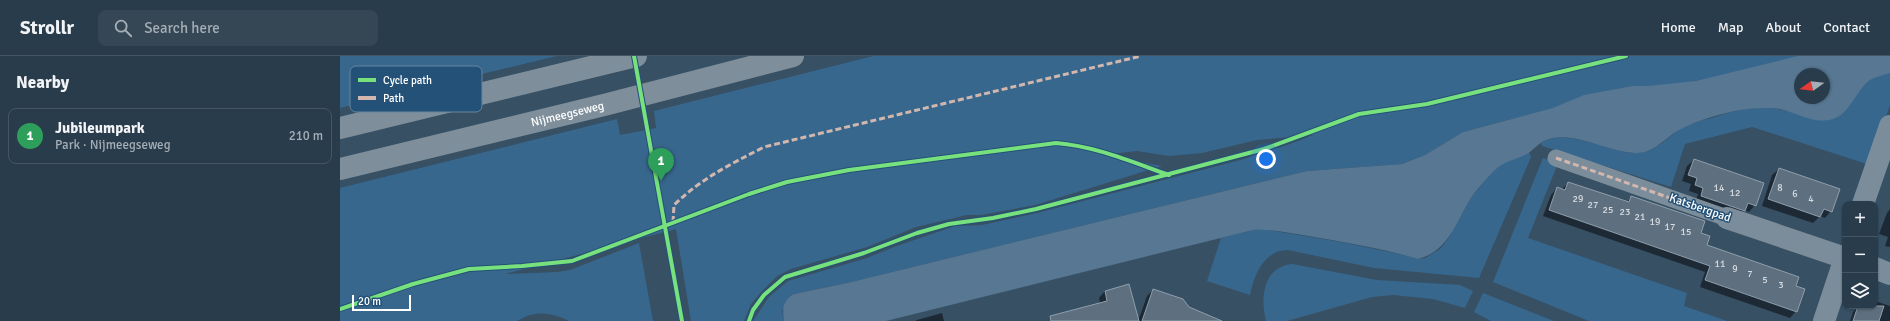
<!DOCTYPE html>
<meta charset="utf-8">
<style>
:root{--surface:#293c4b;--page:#354755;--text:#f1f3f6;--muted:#a5adb5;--line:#455663;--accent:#b9c2c9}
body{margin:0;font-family:Signika,sans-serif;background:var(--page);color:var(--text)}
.controls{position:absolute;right:12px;bottom:12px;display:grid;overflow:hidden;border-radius:8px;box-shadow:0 1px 3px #0004}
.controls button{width:36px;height:36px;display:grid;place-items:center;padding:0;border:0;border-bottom:1px solid var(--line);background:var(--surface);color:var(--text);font:20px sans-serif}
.compass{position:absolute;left:1454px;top:12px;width:36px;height:36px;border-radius:50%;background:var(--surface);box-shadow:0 1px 3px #0004;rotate:255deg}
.scale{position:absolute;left:12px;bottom:10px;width:59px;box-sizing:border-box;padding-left:4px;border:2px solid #fff;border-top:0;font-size:11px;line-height:14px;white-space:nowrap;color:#fff;-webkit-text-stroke:3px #245177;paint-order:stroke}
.you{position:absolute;left:926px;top:103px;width:14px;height:14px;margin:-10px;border:3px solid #fff;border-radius:50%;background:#1a73e8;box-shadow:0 0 0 6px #1a73e833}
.badge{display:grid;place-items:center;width:26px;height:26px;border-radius:50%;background:var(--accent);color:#fff;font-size:13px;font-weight:700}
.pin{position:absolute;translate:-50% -33px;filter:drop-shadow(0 1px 2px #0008)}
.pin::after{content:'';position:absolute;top:21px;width:14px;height:12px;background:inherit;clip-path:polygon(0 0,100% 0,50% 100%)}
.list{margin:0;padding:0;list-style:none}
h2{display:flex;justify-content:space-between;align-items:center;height:52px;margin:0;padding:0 16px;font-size:17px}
h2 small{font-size:13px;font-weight:400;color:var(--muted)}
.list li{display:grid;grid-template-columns:26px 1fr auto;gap:12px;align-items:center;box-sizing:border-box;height:56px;margin:0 8px 8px;padding:0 8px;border:1px solid var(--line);border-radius:8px}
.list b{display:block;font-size:15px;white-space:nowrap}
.list p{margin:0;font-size:13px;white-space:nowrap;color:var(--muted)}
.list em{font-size:13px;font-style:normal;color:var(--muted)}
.icon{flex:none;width:22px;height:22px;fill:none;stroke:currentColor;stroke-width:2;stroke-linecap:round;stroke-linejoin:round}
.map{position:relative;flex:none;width:1550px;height:265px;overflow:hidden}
header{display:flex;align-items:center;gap:24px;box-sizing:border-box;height:56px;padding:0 20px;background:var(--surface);border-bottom:1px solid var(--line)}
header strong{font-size:19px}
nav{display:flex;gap:22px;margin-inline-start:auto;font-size:14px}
.search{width:280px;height:36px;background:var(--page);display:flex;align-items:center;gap:10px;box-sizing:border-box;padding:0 14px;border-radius:8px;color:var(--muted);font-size:15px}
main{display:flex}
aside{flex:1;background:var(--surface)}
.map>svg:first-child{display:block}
</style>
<header>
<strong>Strollr</strong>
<div class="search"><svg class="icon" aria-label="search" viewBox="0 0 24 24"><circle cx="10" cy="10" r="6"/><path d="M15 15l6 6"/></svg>Search here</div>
<nav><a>Home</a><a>Map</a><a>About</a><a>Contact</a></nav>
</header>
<main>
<aside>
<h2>Nearby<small></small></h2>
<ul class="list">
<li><span class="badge" style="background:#2e9e5b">1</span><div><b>Jubileumpark</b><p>Park · Nijmeegseweg</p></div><em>210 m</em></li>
</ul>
</aside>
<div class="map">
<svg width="1550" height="265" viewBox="0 0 1550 265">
<rect width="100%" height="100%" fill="#375064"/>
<g fill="#38678e">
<polygon points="0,0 217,0 0,52"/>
<path d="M 533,0 L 1550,0 L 1550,49 L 1530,109 L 1412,71 L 1345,88 L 1331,131 L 1202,90 L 1201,87 C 1224,70 1270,97 1296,97 C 1313,98 1327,82 1340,73 C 1351,67 1363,64 1375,61 C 1391,56 1408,51 1426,52 C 1446,53 1466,60 1485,65 L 1484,18 L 1460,18 L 1460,39 L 1176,62 L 1123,76 L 1085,99 L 1062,108 L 967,115 L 507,227 L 454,238 L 442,255 L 444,265 L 413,265 L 429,241 L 448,225 L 527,202 L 554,191 L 615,170 L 642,169 L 697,157 L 904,103 L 950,88 L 973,79 L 917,84 L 862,97 L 829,100 L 797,95 L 762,99 L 822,110 L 695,149 L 641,159 L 627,159 L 576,171 L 527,191 L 451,213 L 437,220 L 422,235 L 411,248 L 404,265 L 351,265 L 336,173 L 165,218 L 217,216 L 230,214 L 299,187 L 313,265 L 229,265 C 211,256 194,254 177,265 L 0,265 L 0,132 L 277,63 L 280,79 L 316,72 L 314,55 Z"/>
<path d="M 1189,96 L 1191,101 L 1139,222 L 1034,212 L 948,194 C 924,194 914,219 910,239 L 867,225 L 881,182 L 913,174 L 929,174 L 1001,186 L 1059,198 L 1078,203 L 1085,202 L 1100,193 L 1108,183 L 1133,139 L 1154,114 L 1166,105 Z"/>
<polygon points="1203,102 1218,107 1188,182 1347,237 1344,250 1387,265 1249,265 1153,226"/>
<path d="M 952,208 L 1037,224 L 1120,229 L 1133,235 L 1125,252 L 1093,243 L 1053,239 L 1032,241 L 947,265 L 926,265 C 920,242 923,211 952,208 Z"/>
<polygon points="1143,237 1214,265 1151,265 1134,256"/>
</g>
<path fill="#577792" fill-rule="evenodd" d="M 1458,0 L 1550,0 L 1550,17 C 1544,19 1535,21 1530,24 C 1516,34 1510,58 1493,63 C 1474,69 1458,57 1440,53 C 1425,51 1410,52 1395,55 C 1377,59 1359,64 1343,72 C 1327,79 1315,98 1296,97 C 1268,97 1231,72 1204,85 C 1198,88 1193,94 1187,98 C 1175,104 1163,105 1153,116 C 1146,123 1139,131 1133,139 C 1117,163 1110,195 1078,203 C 1044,193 1009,187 974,181 C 953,178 934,173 913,174 L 546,265 L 444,265 C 442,253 443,244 454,238 L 507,227 L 967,115 L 1062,108 L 1085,99 L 1123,76 L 1213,52 L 1244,39 L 1293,30 L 1308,30 L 1356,25 ZM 1460,18 L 1484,18 L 1484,42 L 1460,42 Z"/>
<g fill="#0007">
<polygon points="1354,104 1415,149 1409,156 1404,154 1397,161 1355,147 1358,138 1349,135 1351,128 1342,125 1347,110"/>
<polygon points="1439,113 1491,155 1485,162 1480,160 1473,167 1422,150 1432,119"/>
<polygon points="1228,127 1287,146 1291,141 1360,177 1365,190 1455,230 1456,255 1450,262 1360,231 1365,216 1203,160 1211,139 1217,132 1222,133"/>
<polygon points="1550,153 1550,191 1545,190 1548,181 1539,178 1547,157"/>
<polygon points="788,229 796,265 717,265 760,248 759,242 765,235"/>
<polygon points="813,234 854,265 798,265 807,240"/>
<polygon points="1535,245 1550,250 1550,265 1510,265 1513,256 1519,250 1535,250"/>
<polygon points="602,257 604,265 575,265 577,264"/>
</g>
<g fill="#5e7080" stroke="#8e9eab">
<polygon points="1354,103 1424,127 1416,150 1408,147 1405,155 1361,140 1363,132 1355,129 1357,122 1348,119"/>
<polygon points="1439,112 1500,133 1492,156 1484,153 1480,161 1428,143"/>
<polygon points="1228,126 1289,146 1291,140 1365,165 1361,177 1370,180 1367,189 1459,221 1456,230 1465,233 1457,256 1365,224 1370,210 1209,154 1217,131 1225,134"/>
<polygon points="789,228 799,265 711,265 710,260 767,245 765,235"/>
<polygon points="813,233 843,243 849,251 882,265 802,265"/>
<polygon points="1518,250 1544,250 1539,265 1513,265"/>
</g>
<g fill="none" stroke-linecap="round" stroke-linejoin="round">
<polyline stroke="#7b8d9b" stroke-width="17" points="1216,102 1387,162"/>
<g stroke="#7b8d9b" stroke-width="22">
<polyline points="1523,148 1550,70"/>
<polyline points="1387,162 1505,202"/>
<polyline points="1535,212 1550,218"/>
<polyline points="1484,265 1505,202"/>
</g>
<g stroke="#7e8f9b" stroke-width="22">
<polyline points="0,72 296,0"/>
<path id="s1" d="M 0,113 L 264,49 L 453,0"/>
</g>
<g stroke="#d1b7ad" stroke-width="3" stroke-dasharray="6 3" stroke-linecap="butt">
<polyline points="1216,102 1387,162"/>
<path d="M 333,166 L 334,149 C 362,122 389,109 424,91 L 801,0"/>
</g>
<defs>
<g id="cycleway">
<polyline points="294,0 342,265"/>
<path d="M 0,253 L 73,228 L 129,213 L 182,210 L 232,205 L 409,138 L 447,126 L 509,114 L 716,87 C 755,90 792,106 829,119"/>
<polyline points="409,265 413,254 424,239 445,221 524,197 577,177 609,168 653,162 696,153 924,93 1019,58 1087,48 1286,0"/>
</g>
</defs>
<use href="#cycleway" stroke="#245177" stroke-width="6"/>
<use href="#cycleway" stroke="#77e17e" stroke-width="4"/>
</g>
<g text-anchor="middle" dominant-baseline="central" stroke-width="3" stroke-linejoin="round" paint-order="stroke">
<g font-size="10" fill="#d7dbdf">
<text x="1379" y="132">14</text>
<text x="1440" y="132">8</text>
<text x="1395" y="137">12</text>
<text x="1455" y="138">6</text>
<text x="1238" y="143">29</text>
<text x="1471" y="143">4</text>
<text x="1253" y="149">27</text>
<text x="1268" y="154">25</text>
<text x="1285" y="156">23</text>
<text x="1300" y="161">21</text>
<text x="1315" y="166">19</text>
<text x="1330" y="171">17</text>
<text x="1346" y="176">15</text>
<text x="1380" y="208">11</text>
<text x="1395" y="213">9</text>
<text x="1410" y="218">7</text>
<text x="1425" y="224">5</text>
<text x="1441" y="229">3</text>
</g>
<g font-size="12" fill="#fff" stroke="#245177">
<text stroke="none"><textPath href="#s1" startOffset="234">Nijmeegseweg</textPath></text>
<text transform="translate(1360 152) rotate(19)">Katsbergpad</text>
</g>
</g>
<rect x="10" y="10" width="132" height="46" rx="6" fill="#245177" stroke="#6685a0" stroke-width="1"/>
<rect x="18" y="22" width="18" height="4" fill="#77e17e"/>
<rect x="18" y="40" width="18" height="4" fill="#d1b7ad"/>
<g font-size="11" fill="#fff">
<text x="43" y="28">Cycle path</text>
<text x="43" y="46">Path</text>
</g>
</svg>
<div class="controls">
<button>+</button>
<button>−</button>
<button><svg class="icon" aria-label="layers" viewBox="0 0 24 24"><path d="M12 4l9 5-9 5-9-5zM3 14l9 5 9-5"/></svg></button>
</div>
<svg class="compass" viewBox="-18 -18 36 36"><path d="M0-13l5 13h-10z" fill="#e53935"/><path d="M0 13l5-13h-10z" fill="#a5adb5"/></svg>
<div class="scale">20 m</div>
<div class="you"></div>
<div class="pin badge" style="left:321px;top:125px;background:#2e9e5b">1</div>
</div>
</main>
